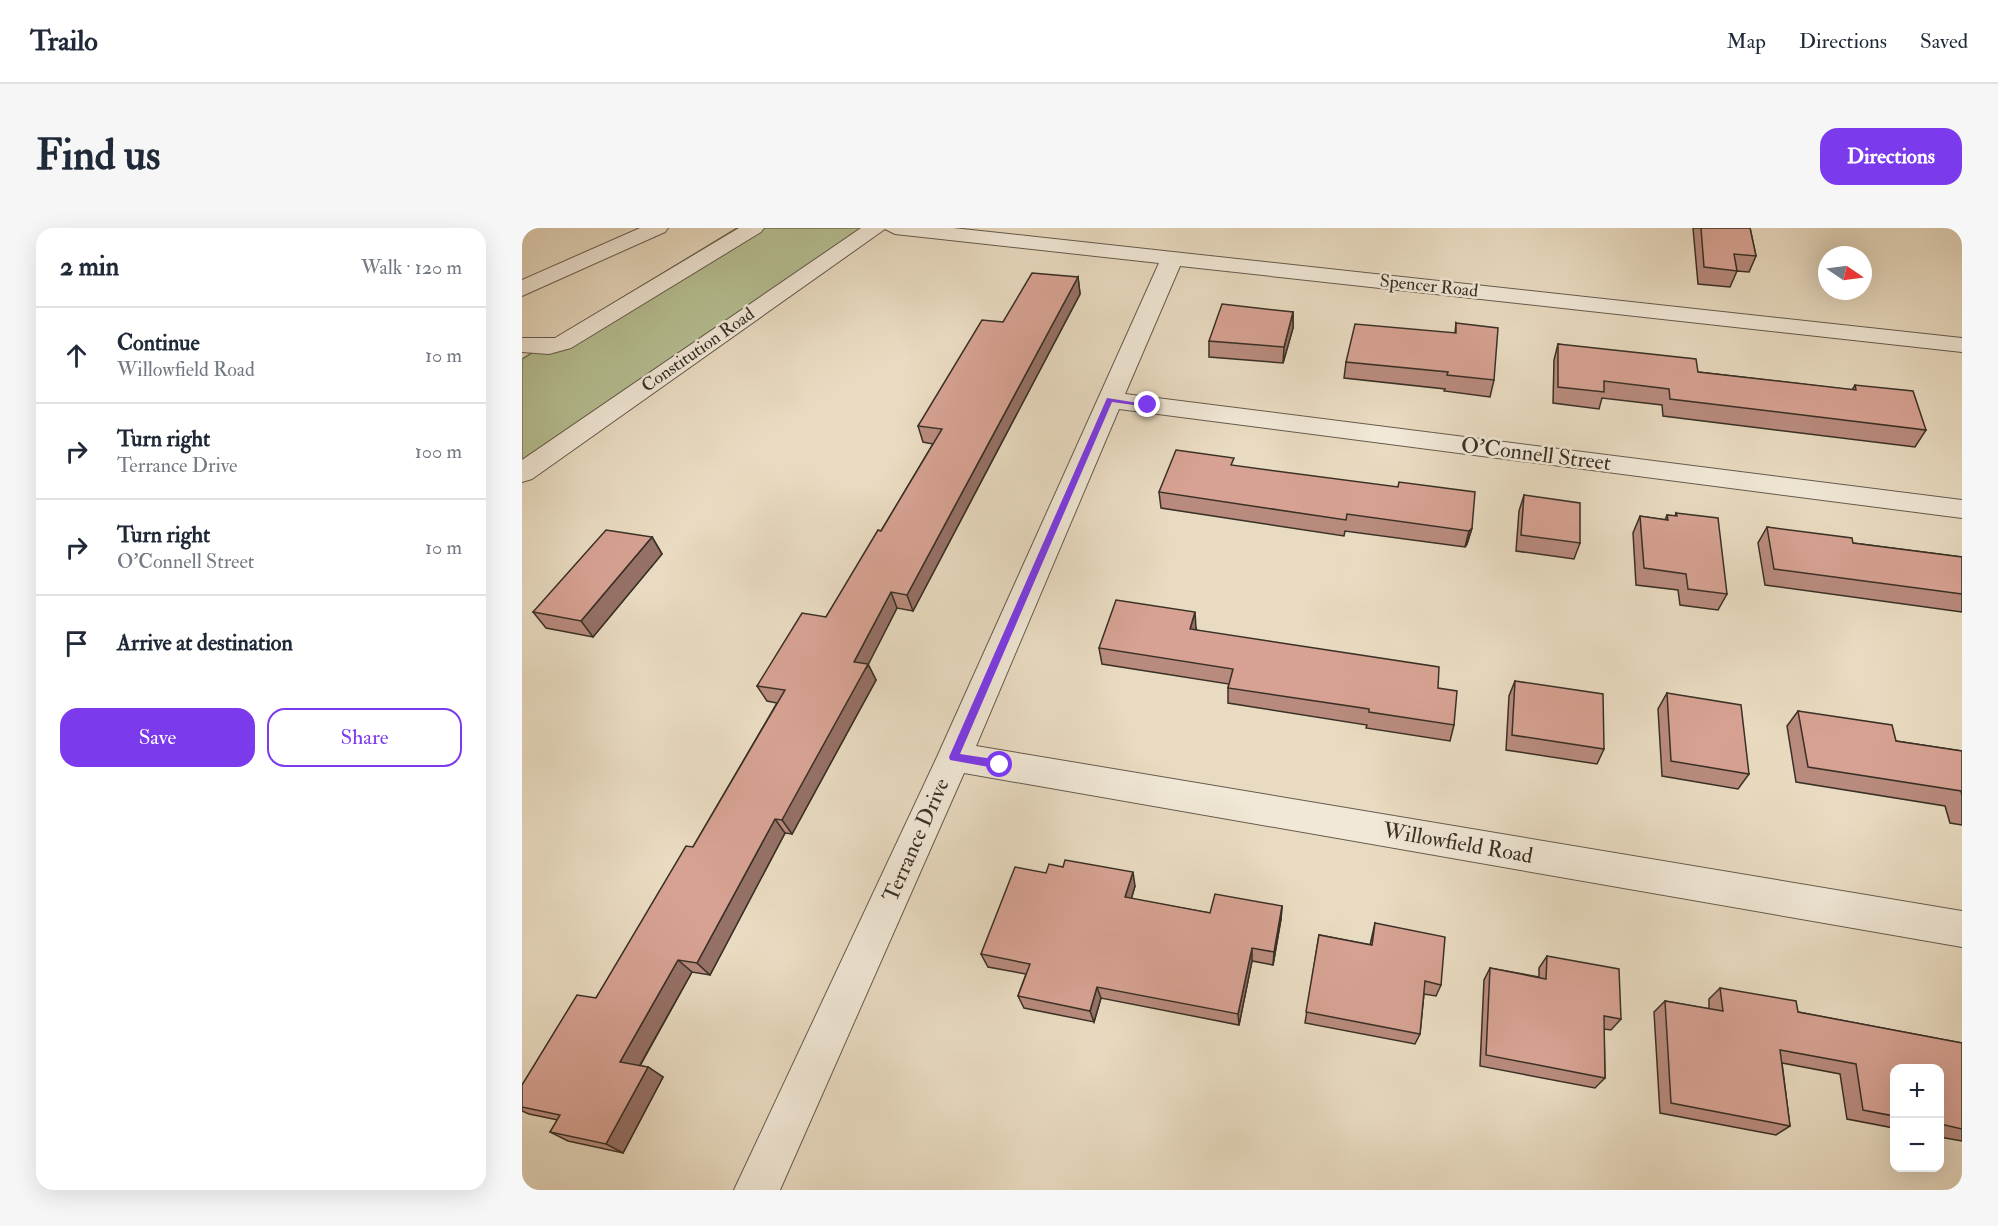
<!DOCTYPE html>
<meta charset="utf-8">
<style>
:root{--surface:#fff;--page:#f6f6f7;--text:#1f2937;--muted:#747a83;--line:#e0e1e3;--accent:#7c3aed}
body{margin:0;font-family:"IM FELL Double Pica",serif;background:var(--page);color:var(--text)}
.controls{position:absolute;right:18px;bottom:18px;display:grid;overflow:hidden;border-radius:12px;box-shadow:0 6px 24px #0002}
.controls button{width:54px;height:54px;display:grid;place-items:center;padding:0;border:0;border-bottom:2px solid var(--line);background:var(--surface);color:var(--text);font:30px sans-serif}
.compass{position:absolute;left:1296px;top:18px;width:54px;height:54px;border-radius:50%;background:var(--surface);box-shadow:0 6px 24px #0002;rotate:103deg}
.stop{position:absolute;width:18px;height:18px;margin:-14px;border:4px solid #7c3aed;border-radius:50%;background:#fff}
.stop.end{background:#7c3aed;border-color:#fff;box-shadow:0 2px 6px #0008}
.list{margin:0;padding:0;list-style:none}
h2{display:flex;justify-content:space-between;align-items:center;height:78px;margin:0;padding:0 24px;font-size:26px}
h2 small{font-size:20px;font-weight:400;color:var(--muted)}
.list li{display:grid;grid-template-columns:39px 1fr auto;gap:18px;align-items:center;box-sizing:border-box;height:96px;padding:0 24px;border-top:2px solid var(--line)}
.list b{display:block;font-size:22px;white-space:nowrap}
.list p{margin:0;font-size:20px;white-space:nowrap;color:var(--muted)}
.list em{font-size:20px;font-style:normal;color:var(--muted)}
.actions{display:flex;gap:12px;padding:18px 24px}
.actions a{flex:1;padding:14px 0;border:2px solid var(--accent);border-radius:18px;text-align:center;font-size:21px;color:var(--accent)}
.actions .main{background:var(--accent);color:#fff}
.icon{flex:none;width:33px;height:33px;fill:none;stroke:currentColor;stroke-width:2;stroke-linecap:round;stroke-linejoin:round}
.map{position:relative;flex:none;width:1440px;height:962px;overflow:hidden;border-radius:18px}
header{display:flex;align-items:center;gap:36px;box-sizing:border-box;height:84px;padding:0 30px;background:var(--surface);border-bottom:2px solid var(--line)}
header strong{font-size:28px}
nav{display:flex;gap:33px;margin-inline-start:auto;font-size:21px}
.intro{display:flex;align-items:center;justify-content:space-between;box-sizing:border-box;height:144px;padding:0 36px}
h1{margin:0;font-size:42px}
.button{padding:15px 27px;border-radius:18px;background:var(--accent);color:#fff;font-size:21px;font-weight:700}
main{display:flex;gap:36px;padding:0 36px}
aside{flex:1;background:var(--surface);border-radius:18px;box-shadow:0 6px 24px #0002}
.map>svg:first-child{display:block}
</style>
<header>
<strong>Trailo</strong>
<nav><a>Map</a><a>Directions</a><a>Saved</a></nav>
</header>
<div class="intro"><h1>Find us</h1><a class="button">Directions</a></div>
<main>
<aside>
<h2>2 min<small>Walk · 120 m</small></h2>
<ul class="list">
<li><svg class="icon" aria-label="ahead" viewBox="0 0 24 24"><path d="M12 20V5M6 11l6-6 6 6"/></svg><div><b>Continue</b><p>Willowfield Road</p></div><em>10 m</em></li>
<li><svg class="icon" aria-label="right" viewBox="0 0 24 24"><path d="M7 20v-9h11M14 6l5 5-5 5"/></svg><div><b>Turn right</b><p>Terrance Drive</p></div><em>100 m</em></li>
<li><svg class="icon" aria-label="right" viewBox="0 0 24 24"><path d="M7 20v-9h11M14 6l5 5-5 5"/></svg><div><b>Turn right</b><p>O'Connell Street</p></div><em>10 m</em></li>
<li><svg class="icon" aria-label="arrive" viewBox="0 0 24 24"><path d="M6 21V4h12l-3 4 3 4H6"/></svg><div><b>Arrive at destination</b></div></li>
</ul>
<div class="actions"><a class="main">Save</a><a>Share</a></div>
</aside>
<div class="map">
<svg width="1440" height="962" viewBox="0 0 1440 962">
<rect width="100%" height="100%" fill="#e9dbc1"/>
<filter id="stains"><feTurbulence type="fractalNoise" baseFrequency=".00333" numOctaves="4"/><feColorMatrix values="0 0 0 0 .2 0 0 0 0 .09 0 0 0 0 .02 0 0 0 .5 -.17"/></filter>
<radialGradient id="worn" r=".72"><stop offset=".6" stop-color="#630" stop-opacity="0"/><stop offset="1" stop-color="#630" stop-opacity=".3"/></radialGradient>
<polygon fill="#b6c093" stroke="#78785c" stroke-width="1.5" points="215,0 337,0 356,4 0,252 0,131"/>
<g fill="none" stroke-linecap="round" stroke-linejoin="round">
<defs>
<g id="minor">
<polygon points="118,0 146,0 143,4 0,68 0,52"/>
<polygon points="217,0 242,0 239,4 49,120 27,126 0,124 0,110 33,110"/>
<polygon points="339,0 431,0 1440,110 1440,124 658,38 603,166 1440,272 1440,290 597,181 454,518 1440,683 1440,719 442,545 258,962 212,962 415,529 637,35 373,6 363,1 10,251 0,254 0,232"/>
</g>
</defs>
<use href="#minor" stroke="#655b4d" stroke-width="2"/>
<use href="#minor" fill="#f1e8d7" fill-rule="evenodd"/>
</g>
<g fill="#b98b7e" stroke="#393026" stroke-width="1.5">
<polygon points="1171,0 1228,0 1234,28 1227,44 1215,43 1208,59 1176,56"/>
<polygon points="556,49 558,66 391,383 375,380 346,436 354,452 270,606 263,605 188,747 170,744 118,838 126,839 141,849 101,925 46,913 28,904 36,892 7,886 0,883 0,857 74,770 171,619 255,475 245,473 235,458 304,389 359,303 411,216 401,214 396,198 481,94"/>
<polygon points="771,84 771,100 761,135 687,129 687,113"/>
<polygon points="934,95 972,152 968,169 922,163 923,161 822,150 824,134 933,105"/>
<polygon points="1036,116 1176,144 1330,162 1333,157 1404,202 1393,219 1141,188 1140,177 1080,170 1077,181 1031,175 1032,132"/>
<polygon points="712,238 950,300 945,316 943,319 823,303 822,308 639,280 637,264"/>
<polygon points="1002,267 1058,315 1052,331 994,323 997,283"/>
<polygon points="1154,285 1205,366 1196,382 1158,377 1156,362 1114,357 1111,305 1118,288 1143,292 1145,287 1153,288"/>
<polygon points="1245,299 1331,315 1440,329 1440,384 1243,357 1236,315"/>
<polygon points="130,309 140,326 71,409 24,400 11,384"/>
<polygon points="674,400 674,402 916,460 932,497 928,513 844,500 845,497 706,475 706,460 707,456 580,436 577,420"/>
<polygon points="993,453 1082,521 1075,536 984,522 987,468"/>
<polygon points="1145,465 1227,546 1216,561 1140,548 1136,481"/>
<polygon points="1276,483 1374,513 1440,523 1440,597 1428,595 1423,578 1274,554 1265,498"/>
<polygon points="524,645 613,658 609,671 688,685 760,678 759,691 751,737 730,733 717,797 579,770 572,794 502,780 496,768 504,746 466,739 459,726"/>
<polygon points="853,695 919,757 914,768 902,766 898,806 893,816 783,795 797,707 848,717"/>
<polygon points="1025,728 1099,791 1089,802 1082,801 1083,850 1073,860 958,838 962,752 968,740 1017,749 1017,740"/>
<polygon points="1198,760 1276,784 1440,815 1440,913 1418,909 1418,840 1372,840 1372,900 1325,891 1318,846 1260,835 1268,898 1254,907 1138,885 1132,784 1143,773 1187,781 1187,771"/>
</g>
<g fill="#967167" stroke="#393026" stroke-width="1.5">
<polygon points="556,49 558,66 391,383 385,367"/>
<polygon points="771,84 771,100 761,135 762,119"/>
<polygon points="950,300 945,316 943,319 947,303"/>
<polygon points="130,309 140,326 71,409 59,393"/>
<polygon points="369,364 375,380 344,441 346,436 354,452 270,606 260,592 332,434"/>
<polygon points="673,384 674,400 669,417 668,401"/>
<polygon points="253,591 263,605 188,747 175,735"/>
<polygon points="611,644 613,658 606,682 603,669"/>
<polygon points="760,678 759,691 751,737 752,724"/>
<polygon points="730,720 730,733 717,797 716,786"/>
<polygon points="156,732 170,744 114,844 98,834"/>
<polygon points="575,759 579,770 572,794 568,783"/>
<polygon points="126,839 141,849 101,925 84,916"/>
</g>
<g fill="#d7a293" stroke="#393026" stroke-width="1.5">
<polygon points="1179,0 1228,0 1234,28 1212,26 1215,43 1182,39"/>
<polygon points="510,45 556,49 385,367 369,364 332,434 346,436 260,592 253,591 175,735 156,732 98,834 126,839 84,916 28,904 38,887 0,879 0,857 55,767 74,770 164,618 171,619 263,462 235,458 280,385 304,389 356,302 359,303 420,201 396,198 460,92 481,94"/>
<polygon points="700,76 771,84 762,119 687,113"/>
<polygon points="934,95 976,100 972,152 925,147 926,144 824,134 833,96 934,105"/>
<polygon points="1036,116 1174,131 1176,144 1334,162 1333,157 1391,163 1404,202 1148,171 1147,161 1082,153 1082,164 1036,159"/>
<polygon points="654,222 712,230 709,237 876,259 877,254 953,264 950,300 947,303 825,286 824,292 637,264"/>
<polygon points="1002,267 1058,275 1058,315 999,307"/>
<polygon points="1154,285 1196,290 1205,366 1166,361 1164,346 1122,340 1118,288 1146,292 1145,287 1155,288"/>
<polygon points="1245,299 1330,310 1331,315 1440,329 1440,366 1252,341"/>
<polygon points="84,302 130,309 59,393 11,384"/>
<polygon points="594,372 673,384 668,401 917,439 916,460 935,463 932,497 847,484 847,481 706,460 711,441 577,420"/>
<polygon points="993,453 1081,466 1082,521 990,507"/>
<polygon points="1145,465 1219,477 1227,546 1149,533"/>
<polygon points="1276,483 1370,497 1374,513 1440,523 1440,568 1439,563 1286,539"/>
<polygon points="543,632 611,644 603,669 688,685 693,666 760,678 752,724 730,720 716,786 575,759 568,783 496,768 508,736 459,726 493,639 524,645 527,636 541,639"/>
<polygon points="853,695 923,709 919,757 903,753 898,806 784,784 797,707 850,717"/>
<polygon points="1025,728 1097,741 1099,791 1082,788 1083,850 964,827 968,740 1024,751"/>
<polygon points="1198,760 1274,773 1276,784 1440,815 1440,901 1418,896 1418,840 1372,840 1372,888 1341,882 1334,836 1258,822 1268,898 1149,875 1143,773 1201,783"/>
</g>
<polygon fill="#7c3aed" points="585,170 629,177 626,179 590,174 438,526 478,532 483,537 478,541 428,532 427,529"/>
<g text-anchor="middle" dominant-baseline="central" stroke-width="5" stroke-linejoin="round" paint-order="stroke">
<g font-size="18" fill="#393026" stroke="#f1e8d7">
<text transform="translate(907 58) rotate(6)">Spencer Road</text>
<text transform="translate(176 122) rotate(-35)">Constitution Road</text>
</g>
<g font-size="22" fill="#393026" stroke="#f1e8d7">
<text transform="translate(1014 226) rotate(7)">O'Connell Street</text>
<text transform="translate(394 612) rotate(-66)">Terrance Drive</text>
<text transform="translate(936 615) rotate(10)">Willowfield Road</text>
</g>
</g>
<rect width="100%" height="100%" filter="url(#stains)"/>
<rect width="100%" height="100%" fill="url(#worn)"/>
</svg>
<div class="controls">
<button>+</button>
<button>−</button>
</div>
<svg class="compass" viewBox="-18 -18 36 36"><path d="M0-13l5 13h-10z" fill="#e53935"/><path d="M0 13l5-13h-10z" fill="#747a83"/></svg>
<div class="stop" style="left:478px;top:537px"></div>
<div class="stop end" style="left:626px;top:177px"></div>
</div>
</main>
